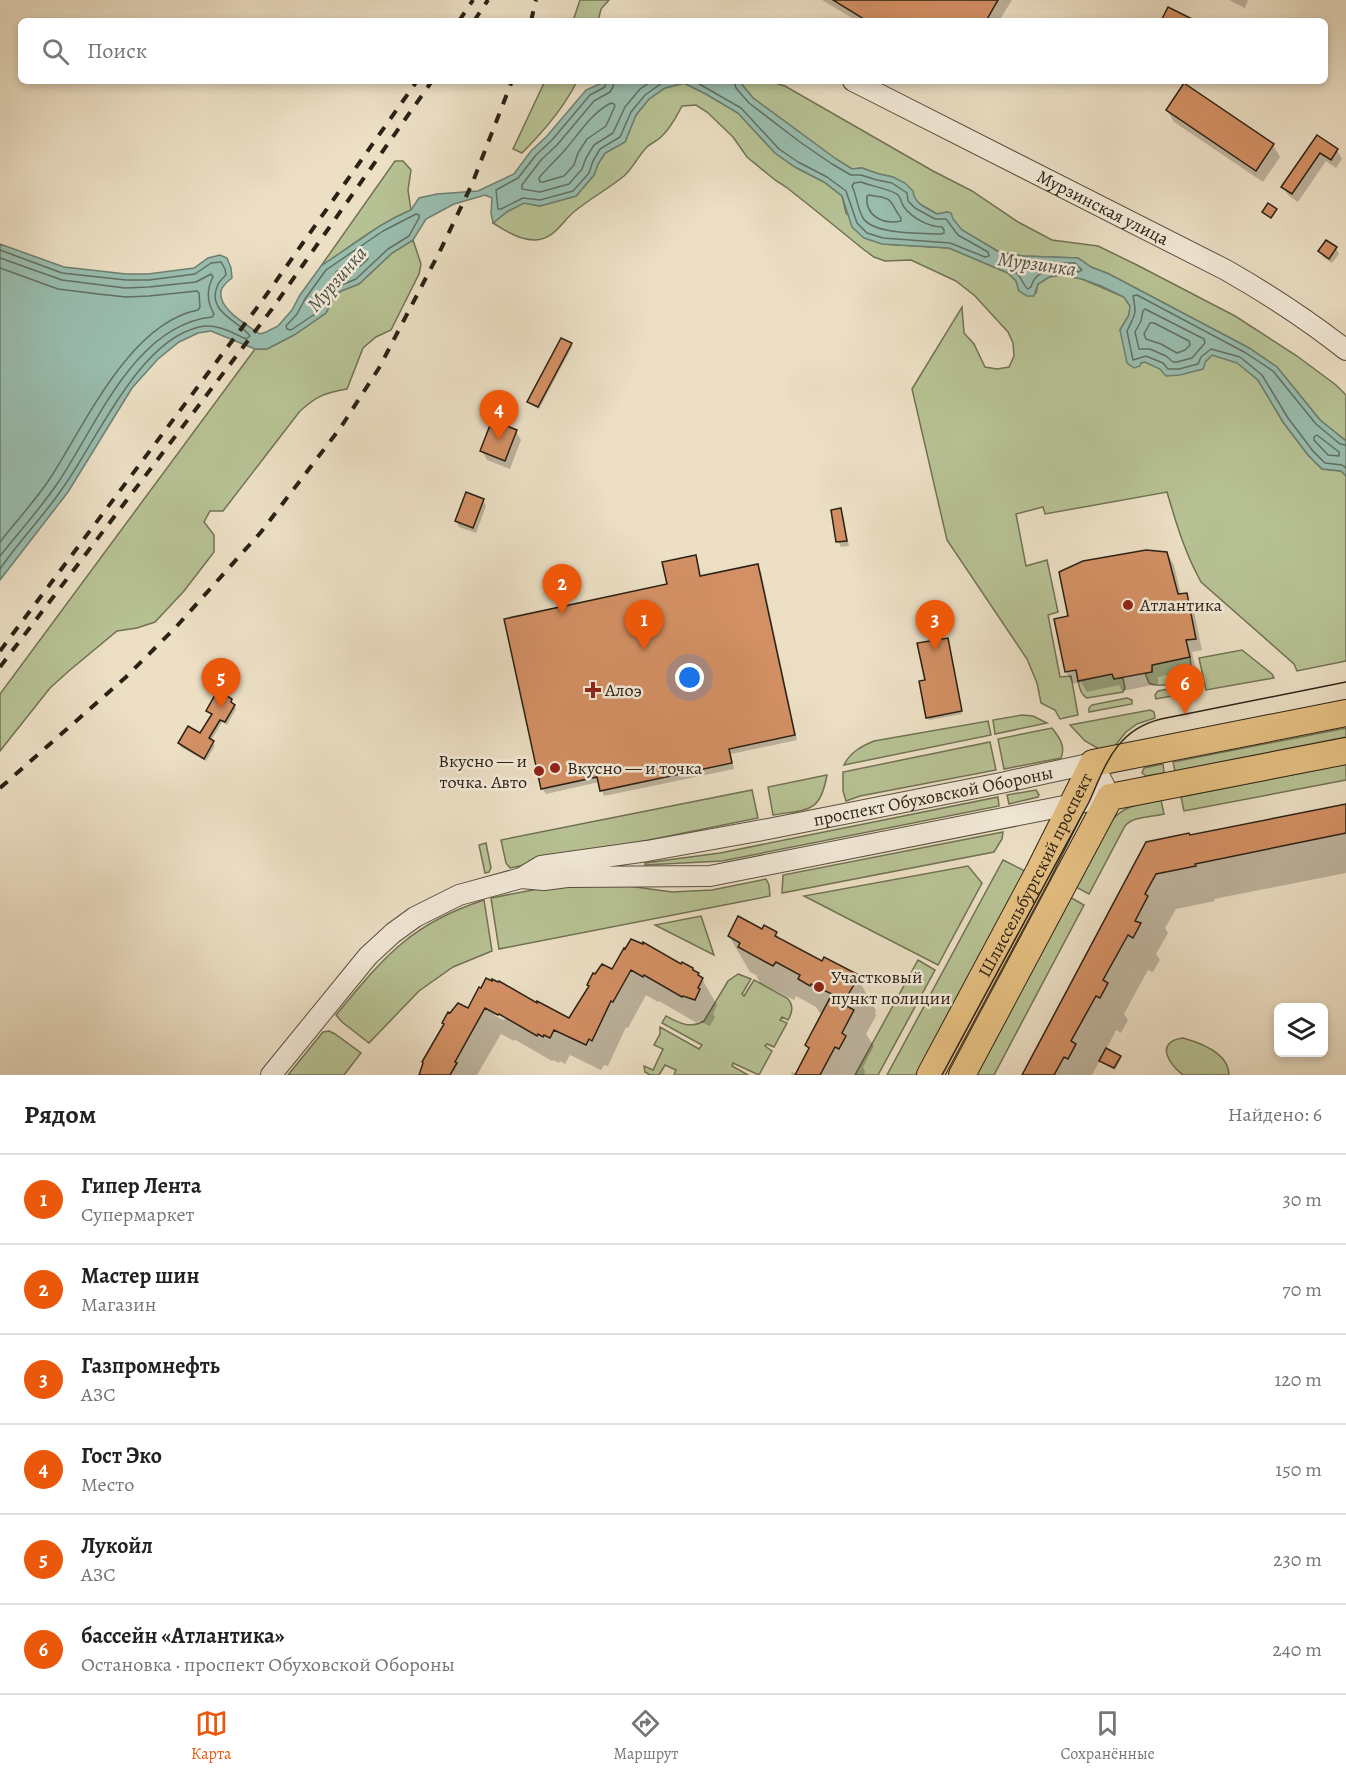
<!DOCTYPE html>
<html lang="ru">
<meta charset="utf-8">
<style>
:root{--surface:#fff;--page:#f2f2f2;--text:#222;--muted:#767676;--line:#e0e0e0;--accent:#ea580c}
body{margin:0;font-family:Alegreya,serif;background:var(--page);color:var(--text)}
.controls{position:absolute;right:18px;bottom:18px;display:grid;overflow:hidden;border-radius:9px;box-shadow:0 3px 9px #0003}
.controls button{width:54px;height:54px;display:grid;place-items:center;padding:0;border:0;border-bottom:2px solid var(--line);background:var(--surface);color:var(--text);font:30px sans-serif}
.you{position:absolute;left:690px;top:678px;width:21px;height:21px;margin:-15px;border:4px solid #fff;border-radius:50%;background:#1a73e8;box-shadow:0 0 0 9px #1a73e833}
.badge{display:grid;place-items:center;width:39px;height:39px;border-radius:50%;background:var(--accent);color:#fff;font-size:20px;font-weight:700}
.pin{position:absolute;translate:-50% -50px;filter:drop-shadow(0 2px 3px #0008)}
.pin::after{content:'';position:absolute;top:32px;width:21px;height:18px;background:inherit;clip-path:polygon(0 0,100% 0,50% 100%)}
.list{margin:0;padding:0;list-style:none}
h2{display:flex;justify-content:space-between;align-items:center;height:78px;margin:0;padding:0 24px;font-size:26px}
h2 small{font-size:20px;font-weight:400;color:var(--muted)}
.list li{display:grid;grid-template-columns:39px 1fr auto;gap:18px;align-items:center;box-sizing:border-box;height:90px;padding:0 24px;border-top:2px solid var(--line)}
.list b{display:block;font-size:22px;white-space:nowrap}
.list p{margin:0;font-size:20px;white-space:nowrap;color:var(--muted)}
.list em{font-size:20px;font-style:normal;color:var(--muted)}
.icon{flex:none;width:33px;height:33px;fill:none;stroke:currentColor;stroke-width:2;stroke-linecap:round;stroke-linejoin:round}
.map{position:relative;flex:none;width:1346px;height:1075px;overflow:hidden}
.search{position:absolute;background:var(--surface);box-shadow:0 3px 9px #0003;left:18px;right:18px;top:18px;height:66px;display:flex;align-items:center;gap:15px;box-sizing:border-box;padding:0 21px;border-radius:9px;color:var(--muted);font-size:22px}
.sheet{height:618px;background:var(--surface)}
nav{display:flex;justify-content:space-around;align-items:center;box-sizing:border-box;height:84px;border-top:2px solid var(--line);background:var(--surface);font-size:16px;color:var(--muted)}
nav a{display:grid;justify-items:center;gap:3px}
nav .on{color:var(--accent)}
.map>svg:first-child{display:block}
</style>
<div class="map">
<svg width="1346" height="1075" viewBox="0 0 1346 1075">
<rect width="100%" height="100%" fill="#ecdfc4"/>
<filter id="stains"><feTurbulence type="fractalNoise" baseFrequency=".00333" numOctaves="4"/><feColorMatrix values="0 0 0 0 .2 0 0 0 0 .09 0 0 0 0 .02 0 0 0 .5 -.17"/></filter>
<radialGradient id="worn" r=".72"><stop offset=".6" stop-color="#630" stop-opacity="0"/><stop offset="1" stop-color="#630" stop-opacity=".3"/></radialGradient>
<g fill="#b7c294" stroke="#717254" stroke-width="1.5">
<polygon points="580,0 609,0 601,9 598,21 573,21"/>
<path d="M 545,81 L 577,81 C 564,108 543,132 522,153 L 513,149 Z"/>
<polygon points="739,81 767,81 785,86 933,171 972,191 1018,222 1052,240 1098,246 1135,264 1235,316 1297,356 1336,385 1346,395 1346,441 1320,420 1277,367 1249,348 1109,274 1091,267 1078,258 1023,256 999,252 962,230 947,212 937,214 918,203 893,177 879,174 862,168 852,169 836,159 753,98"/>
<path d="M 684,83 L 706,94 L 738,113 L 775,153 L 795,167 L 824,182 L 842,196 L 846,213 L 882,244 L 949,248 L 1008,273 L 1016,281 L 1019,291 L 1036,293 L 1038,284 L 1049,277 L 1061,275 L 1082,279 L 1124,297 L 1130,306 L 1129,315 L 1120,330 L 1141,363 L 1145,362 L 1161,369 L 1206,361 L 1212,355 L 1237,362 L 1258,380 L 1283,422 L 1308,455 L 1322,469 L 1341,471 L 1346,476 L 1346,661 L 1297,671 L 1294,664 L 1201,582 C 1185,553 1176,523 1167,492 L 1045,514 L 1043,507 L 1016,514 L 1026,566 L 1047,560 L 1058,612 L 1048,615 L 1060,677 L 1071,676 L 1078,715 L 1060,719 L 1055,710 L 1041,703 L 1037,683 L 1027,659 L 947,540 L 912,389 L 962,307 L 964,333 L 974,344 L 985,367 L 997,369 L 1009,367 L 1014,356 L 1013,343 L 1008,332 L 975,296 L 956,281 L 911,260 L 885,261 L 874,257 L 863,249 L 815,210 L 786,187 L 775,180 L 747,157 L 733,137 L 707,112 L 696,105 L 682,106 C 676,117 671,128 661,137 C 657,141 651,143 647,147 C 638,156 633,168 624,176 C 608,189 591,198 575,211 C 562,221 555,239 535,240 C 519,240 506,231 493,223 L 508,211 L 524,203 L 540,206 L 576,196 L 594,175 L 598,164 L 605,153 L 625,142 L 636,115 L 649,99 L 665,88 Z"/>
<path d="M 395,161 L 403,161 L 411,170 L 408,190 L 411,210 C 378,224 350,247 321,266 Z"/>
<path d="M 413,240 L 421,264 L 419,274 L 391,330 L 376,337 L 363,348 L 347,389 C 324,393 317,396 300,411 L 223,511 L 210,511 L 204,522 L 214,535 L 214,552 L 184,591 L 155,622 L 137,628 L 117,631 L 70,670 L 50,688 L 0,751 L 0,694 L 255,349 L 267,349 L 294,335 L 326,313 L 334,297 L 341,291 L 359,284 L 392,253 Z"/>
<polygon points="1242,650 1272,674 1274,678 1206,690 1199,658"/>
<path d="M 1190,657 L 1192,674 C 1187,683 1158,688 1149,683 L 1145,673 L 1152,672 L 1152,665 Z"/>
<path d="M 1112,674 L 1114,679 L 1123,678 L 1125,688 L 1123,692 L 1087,698 C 1080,694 1080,688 1078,681 Z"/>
<polygon points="1194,684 1198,686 1199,691 1156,699 1155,695 1158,691"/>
<polygon points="1127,698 1132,700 1132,704 1089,712 1089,708 1092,705"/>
<polygon points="1150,710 1154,712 1155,718 1137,724 1126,732 1113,748 1101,750 1085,741 1070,725"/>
<polygon points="1022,715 1033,716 1047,723 995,734 993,720"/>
<path d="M 988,721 L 991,735 L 844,765 C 850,752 862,746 874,741 Z"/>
<path d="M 1052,728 C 1059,737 1066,746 1061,758 L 1004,769 L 998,739 Z"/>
<polygon points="1346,728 1346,737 1175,771 1173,762"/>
<polygon points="990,742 996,770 860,796 846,801 843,791 843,772"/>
<polygon points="1163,764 1164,773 1146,776 1142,773 1144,768"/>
<polygon points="1346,764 1346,780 1184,811 1181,797"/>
<path d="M 827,775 C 820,814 808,809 773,815 L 768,787 Z"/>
<polygon points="752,790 758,818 510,868 506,863 501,840"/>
<polygon points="1036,790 1039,795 1038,797 1009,804 1007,795"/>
<polygon points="998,797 999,806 722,861 645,865 645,863 720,853"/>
<path d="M 1161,800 L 1164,814 C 1152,817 1133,816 1125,826 L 1089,894 L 1074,886 C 1086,862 1100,824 1124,810 C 1135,804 1149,803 1161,800 Z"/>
<polygon points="1003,832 1002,839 994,852 782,893 783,875"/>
<polygon points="486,843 491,868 489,872 485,873 479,845"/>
<polygon points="1003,860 1027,872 919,1075 887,1075"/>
<polygon points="968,866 982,883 938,965 804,896"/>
<polygon points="766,879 769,885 770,896 499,949 491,898 559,885 606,883 672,892 712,890"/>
<polygon points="1068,896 1084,905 994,1075 973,1075"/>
<path d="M 484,900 L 492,951 L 453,967 L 419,991 L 369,1043 L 342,1022 L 336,1015 C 384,957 410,924 484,900 Z"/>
<polygon points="701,916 714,955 655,925"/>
<polygon points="918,960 935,970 878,1075 855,1075"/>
<path d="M 738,974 L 751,979 L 742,994 L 744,996 L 754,980 L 787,998 C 794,1005 793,1012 788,1020 L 782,1017 L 780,1020 L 787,1023 L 774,1047 L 767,1044 L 765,1046 L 772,1051 L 759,1075 L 733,1063 L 732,1066 L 748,1075 L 674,1075 L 676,1070 L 665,1065 L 659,1075 L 650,1075 L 645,1072 L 644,1066 L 653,1070 L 663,1049 L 654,1045 L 660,1034 L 660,1027 L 699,1049 L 702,1045 L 662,1023 L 666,1016 C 679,1023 690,1029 704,1021 L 728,981 Z"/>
<polygon points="329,1031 335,1034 361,1053 344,1075 288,1075 323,1032"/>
<path d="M 1183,1038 C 1201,1043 1229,1053 1229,1075 L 1183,1075 C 1169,1064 1154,1042 1183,1038 Z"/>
</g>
<path fill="#99bdaf" stroke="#6d7f71" stroke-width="1.5" d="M 606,81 L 739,81 L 753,98 L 836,159 L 852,169 L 862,168 L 879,174 L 893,177 L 905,183 L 913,191 C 914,204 927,208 937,214 L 947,212 L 951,213 L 953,219 L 962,230 L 999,252 L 1023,256 L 1078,258 L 1091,267 L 1109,274 L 1249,348 L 1277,367 L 1320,420 L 1346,441 L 1346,476 L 1341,471 L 1322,469 L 1308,455 L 1283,422 L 1258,380 L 1237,363 L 1212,355 L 1206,361 L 1203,369 L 1180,375 L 1166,376 L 1160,369 L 1145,362 L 1141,363 L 1140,366 L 1134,368 L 1127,363 L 1120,330 L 1129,315 L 1130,306 L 1124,297 L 1101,286 L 1082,279 L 1061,275 L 1049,277 L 1038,284 L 1034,296 L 1027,296 L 1019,291 L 1016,281 L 1008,273 L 949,248 L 882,244 L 864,238 L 852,227 L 842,196 L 824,182 L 795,167 L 775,153 L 738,113 L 706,94 L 684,83 L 665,88 L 649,99 L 636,115 L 625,142 L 605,153 L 598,164 L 594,175 L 576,196 L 540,206 L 524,203 L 508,211 L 493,223 L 491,213 L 492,198 L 485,195 L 454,204 L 426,219 L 413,240 L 392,253 L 359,284 L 341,291 L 334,297 L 326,313 L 294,335 L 267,349 L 255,349 L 211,331 L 198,333 L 179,342 L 158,359 L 132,388 L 68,492 L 0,580 L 0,244 L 64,267 L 126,274 L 148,274 L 194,268 L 208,258 L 220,255 L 227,258 L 231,268 L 232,278 C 229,280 224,285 222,288 C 214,307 247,325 260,334 L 266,332 L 278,326 L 292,310 L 300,295 L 321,266 L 380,226 L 394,218 L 411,210 L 419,198 L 437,194 L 478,191 L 514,174 L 531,151 L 547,136 L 586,90 Z"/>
<g fill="#0003" fill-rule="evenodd">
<polygon points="822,0 1012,0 999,21 857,21"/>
<polygon points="1229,0 1248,0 1245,8"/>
<polygon points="1184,85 1273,145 1280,157 1263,182 1174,122 1167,110"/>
<polygon points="1317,137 1337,150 1342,159 1336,168 1326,161 1298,202 1288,195 1283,187"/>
<polygon points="1336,248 1339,254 1332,263 1323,257 1320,252"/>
<polygon points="571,345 572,347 539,409 530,404 529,402"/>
<polygon points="516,431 521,440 510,469 487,460 482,451"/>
<polygon points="483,500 486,506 476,533 459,527 456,521"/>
<polygon points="840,510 843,515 849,546 841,547 838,542"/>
<polygon points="1167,553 1174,565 1181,595 1186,595 1193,607 1202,650 1192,652 1196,669 1158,677 1158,684 1122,691 1119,685 1087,692 1081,682 1073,684 1066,672 1055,620 1070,617"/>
<polygon points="695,557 698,562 701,577 757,565 761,571 797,740 731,754 734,769 604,796 599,782 546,794 542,788 668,585"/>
<polygon points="948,639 962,714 929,720 927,717 926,681"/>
<polygon points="231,700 236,709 227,725 222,722 211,741 215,746 206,761 181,747 179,743 201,735 212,716 208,711"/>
<polygon points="1346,805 1346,873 1214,899 1215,901 1176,909 1165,928 1168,933 1156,954 1160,960 1153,972 1148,970 1124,1014 1128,1020 1121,1033 1116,1030 1106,1050 1121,1059 1115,1070 1102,1063 1100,1060 1092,1075 1024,1075 1147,843 1190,837"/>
<polygon points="762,931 776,933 781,941 823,963 856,975 876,1011 875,1013 876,1016 866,1034 874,1046 863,1067 865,1072 864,1075 791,1075 792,1072 797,1074 809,1050 807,1045 822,1016 816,1007 796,996 794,1000 760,983 756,975 750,972 729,936"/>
<path d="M 624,950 L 702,979 L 717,1005 L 713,1014 L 715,1017 L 710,1026 L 698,1021 L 697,1023 L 659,1001 L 658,1002 L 646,995 L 628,1028 L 626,1027 L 608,1066 L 604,1065 L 601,1070 L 570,1055 L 565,1064 L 560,1061 L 559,1063 L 553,1060 L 552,1061 L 514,1039 L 514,1041 L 501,1034 L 477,1075 L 421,1075 L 468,1010 L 479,989 L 537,1005 L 570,1020 L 613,971 ZM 495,1012 L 506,1018 L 504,1020 L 495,1016 Z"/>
</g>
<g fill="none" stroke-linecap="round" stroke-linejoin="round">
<g stroke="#626f62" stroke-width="1.5">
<polyline points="606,81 605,87 590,95 552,140 536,155 518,178 496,190 498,209 501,209 523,198 540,200 573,191 589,173 593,161 600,149 620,137 631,112 645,95 662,83 669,81"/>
<polyline points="614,81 613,87 610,92 594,101 557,145 541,160 522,185 522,189 540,192 569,184 582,169 586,158 594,145 613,133 625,107 640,89 652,81"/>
<polyline points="694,81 741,108 779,149 798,162 827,177 846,191 857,223 867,233 883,238 950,243 985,257 989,256 988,252 958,235 946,219 935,219 915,208 908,201 907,193 892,183 877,180 861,175 851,175 832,164 800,142 749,103 736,88 734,81"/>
<path d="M 611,103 L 614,104 L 615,106 L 606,126 L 587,139 L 578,153 L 574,165 L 564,176 L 543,182 L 540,182 L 539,178 C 547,168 556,160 565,150 C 579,134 591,113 611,103 Z"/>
<path d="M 861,182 C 870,186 891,189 898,195 C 901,198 901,203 904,207 C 912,218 929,227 942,227 L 944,230 L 944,233 L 941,234 C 922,233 874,235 863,218 C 857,208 857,196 852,186 L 854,183 Z"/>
<path d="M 870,195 C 876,197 885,196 890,201 C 893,204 897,213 901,218 L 901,221 C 883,225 865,216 867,196 Z"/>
<polygon points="416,214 419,215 419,218 409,236 388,249 356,279 337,287 329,294 321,310 291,330 287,329 286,326 297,314 305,299 326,270 383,231"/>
<path d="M 0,250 L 62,273 L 126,280 L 149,280 L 195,274 L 211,263 L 221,262 L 225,269 L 226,275 C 223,278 218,282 217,287 C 207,312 239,321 250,336 L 246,339 C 231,332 216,323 199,327 C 138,341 96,442 62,489 C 43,517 19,541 0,569"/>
<path d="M 364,254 L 367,255 L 368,259 C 358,268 348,278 335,277 L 336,272 Z"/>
<path d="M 0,258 L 62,280 L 125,288 L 149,287 L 196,282 L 211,274 L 213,277 C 206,290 207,302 214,314 L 212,317 C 134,325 96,427 57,484 C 40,509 19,532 0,556"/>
<path d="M 1002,259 L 1036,263 L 1075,263 L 1082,270 L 1079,272 C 1062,269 1036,266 1031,287 L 1028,289 C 1023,285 1023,281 1019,276 C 1014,270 1009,267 1002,264 Z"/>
<path d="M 0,268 L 58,289 L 98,294 L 126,297 L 149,296 L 197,291 L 199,293 L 200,307 L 198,310 C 130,323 85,424 51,477 C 36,500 17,520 0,542"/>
<polygon points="1145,309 1204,339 1205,343 1192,358 1177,362 1173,362 1166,356 1150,349 1139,349 1135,332 1141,321 1143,311"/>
<polygon points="1150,323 1154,323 1189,341 1190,345 1185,350 1177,353 1161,344 1146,339 1144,334"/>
<polygon points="1317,435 1339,452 1339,456 1328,455 1314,440 1314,437"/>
<path d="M 1346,445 L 1340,444 L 1316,424 L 1273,371 L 1246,353 L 1137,295 L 1133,296 C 1137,315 1135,314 1127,331 L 1133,360 L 1146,356 L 1163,363 L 1168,369 L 1179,369 L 1198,364 L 1201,357 L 1211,349 L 1240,357 L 1262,375 L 1288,418 L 1313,451 L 1325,463 L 1342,465 L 1346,468"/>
</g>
</g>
<g fill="#d39064" stroke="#2b2115" stroke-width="1.5">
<polygon points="833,0 998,0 986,21 867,21"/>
<polygon points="1168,7 1196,21 1161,21"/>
<polygon points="1184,83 1274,144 1256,171 1166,110"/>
<polygon points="1317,135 1338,149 1331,160 1320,153 1292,194 1281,187"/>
<polygon points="1268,203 1277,209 1271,218 1262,212"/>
<polygon points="1326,240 1337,247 1329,259 1318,251"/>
<polygon points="561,338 572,343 538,407 527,402"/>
<polygon points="492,420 517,430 505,461 480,451"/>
<polygon points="466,492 484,499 473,528 455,521"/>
<polygon points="841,508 847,541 836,542 831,510"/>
<polygon points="1146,550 1167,552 1178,594 1187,593 1196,639 1186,640 1190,657 1152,665 1152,672 1114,679 1112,674 1078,681 1076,670 1065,672 1054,619 1068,616 1059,572 1083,561"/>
<polygon points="696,555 700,576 758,564 795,735 729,749 732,763 600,791 597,777 541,789 504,619 667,584 662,562"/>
<polygon points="948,638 962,711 926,718 919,681 925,680 917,643"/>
<polygon points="216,693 222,697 224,694 232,699 231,702 235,705 225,722 220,720 209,738 214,741 204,759 178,743 188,726 200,733 212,714 206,711"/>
<polygon points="1346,804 1346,833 1195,864 1196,866 1156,874 1145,894 1148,896 1135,921 1141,923 1133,938 1128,935 1103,980 1108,983 1100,998 1096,996 1071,1041 1076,1044 1068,1059 1064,1057 1054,1075 1022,1075 1146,842 1189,833 1190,835"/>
<polygon points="738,916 762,929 764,925 777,932 775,936 822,961 824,957 857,974 855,978 857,979 843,1004 854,1010 842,1033 846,1036 839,1049 835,1047 820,1075 795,1075 809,1048 805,1045 832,994 811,984 810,986 798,979 800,975 776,962 773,966 738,947 740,943 728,936"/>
<polygon points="631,939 643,944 643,942 681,964 682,962 693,968 693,970 699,973 698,975 703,978 698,988 700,989 695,1000 683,996 682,997 644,975 643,977 631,970 613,1002 611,1001 592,1041 589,1039 586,1045 554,1030 550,1038 544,1035 543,1037 538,1034 537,1036 499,1014 498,1015 485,1008 455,1062 457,1063 450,1075 419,1075 423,1063 422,1062 444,1024 442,1023 448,1012 450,1013 458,1003 468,1008 479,987 481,988 486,978 492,981 492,979 498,982 499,981 537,1003 537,1001 569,1018 589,986 587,985 593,973 595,974 602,964 612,969 624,948 625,949"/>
<polygon points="1106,1048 1121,1056 1114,1068 1099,1061"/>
</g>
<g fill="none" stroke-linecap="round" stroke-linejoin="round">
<defs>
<g id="minor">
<path id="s1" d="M 853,81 L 1226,270 C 1268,294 1308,320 1346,350"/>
<path id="s2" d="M 271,1075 L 368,956 L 393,933 L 415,917 L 459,895 L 521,878 L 541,866 L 647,851 L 768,829 L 1001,783 L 1093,763 L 1110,797 L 710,876 L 567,877 L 544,880 L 521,878"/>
</g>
<g id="major">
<path id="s3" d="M 930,1075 L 1038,873 L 1093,763 L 1346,713"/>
<polyline points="962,1075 1110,797 1346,751"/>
</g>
</defs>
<use href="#minor" stroke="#5b5041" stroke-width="22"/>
<use href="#major" stroke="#2b2115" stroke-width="28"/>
<use href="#minor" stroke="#f3ead9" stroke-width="20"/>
<use href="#major" stroke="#e6c082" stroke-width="26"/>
<path stroke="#2b2115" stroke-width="1.5" d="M 942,1075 L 1089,802 C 1106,764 1116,730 1161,719 L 1346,682"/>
<g stroke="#2b2115" stroke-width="4" stroke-dasharray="10 10" stroke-linecap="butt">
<polyline points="459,21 473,0"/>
<polyline points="474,21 488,0"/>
<polyline points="531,21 536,0"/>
<polyline points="0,651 262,301 417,81"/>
<polyline points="0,667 272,309 432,81"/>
<polyline points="0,788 126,677 176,627 261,532 341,427 379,368 441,249 472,184 512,81"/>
</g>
</g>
<g fill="#8f2418" stroke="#f3ead9" stroke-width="2">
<circle cx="1128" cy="605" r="6"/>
<path d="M590 681h6v6h6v6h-6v6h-6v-6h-6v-6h6z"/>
<circle cx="555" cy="768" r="6"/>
<circle cx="539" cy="771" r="6"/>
<circle cx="819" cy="987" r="6"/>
</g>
<g text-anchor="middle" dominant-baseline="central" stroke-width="5" stroke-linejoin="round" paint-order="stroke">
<g font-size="18" fill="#2b2115" stroke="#f3ead9">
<text stroke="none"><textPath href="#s1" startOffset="280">Мурзинская улица</textPath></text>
<text stroke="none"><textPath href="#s2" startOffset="750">проспект Обуховской Обороны</textPath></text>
<text stroke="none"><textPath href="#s3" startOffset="226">Шлиссельбургский проспект</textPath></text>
</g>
<g font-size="18" fill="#2b2115" stroke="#f3ead9" text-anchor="start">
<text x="1140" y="605">Атлантика</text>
<text x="605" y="690">Алоэ</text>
<text x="527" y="761" text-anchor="end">Вкусно — и<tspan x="527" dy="21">точка. Авто</tspan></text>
<text x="567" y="768">Вкусно — и точка</text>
<text x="831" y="977">Участковый<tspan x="831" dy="21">пункт полиции</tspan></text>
</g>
<g font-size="20" font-style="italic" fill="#4c5043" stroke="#f3ead9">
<text transform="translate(1037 264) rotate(8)">Мурзинка</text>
<text transform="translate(337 279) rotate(-49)">Мурзинка</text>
</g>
</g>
<rect width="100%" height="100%" filter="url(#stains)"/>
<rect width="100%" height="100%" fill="url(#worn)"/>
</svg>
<div class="controls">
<button><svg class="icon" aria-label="layers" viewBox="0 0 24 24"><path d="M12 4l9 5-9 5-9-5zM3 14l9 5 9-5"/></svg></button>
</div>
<div class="you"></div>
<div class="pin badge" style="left:644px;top:650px">1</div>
<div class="pin badge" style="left:562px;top:614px">2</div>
<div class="pin badge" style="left:935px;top:650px">3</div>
<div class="pin badge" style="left:499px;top:440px">4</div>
<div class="pin badge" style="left:221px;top:708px">5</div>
<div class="pin badge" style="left:1185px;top:714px">6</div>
<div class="search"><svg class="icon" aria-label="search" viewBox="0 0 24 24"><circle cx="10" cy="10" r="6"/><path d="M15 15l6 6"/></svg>Поиск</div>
</div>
<section class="sheet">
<h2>Рядом<small>Найдено: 6</small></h2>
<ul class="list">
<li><span class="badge">1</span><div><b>Гипер Лента</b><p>Супермаркет</p></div><em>30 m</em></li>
<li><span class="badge">2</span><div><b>Мастер шин</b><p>Магазин</p></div><em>70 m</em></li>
<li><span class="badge">3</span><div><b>Газпромнефть</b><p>АЗС</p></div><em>120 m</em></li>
<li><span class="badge">4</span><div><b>Гост Эко</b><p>Место</p></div><em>150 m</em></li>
<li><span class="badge">5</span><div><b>Лукойл</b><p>АЗС</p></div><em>230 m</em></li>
<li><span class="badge">6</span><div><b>бассейн «Атлантика»</b><p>Остановка · проспект Обуховской Обороны</p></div><em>240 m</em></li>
</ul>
</section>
<nav>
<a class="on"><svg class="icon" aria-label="map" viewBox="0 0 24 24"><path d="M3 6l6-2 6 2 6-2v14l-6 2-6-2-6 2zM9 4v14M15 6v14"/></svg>Карта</a>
<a><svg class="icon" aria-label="directions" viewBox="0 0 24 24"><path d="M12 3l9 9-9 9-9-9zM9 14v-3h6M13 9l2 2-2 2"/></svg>Маршрут</a>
<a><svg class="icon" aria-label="saved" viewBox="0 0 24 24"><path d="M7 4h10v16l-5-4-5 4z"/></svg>Сохранённые</a>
</nav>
